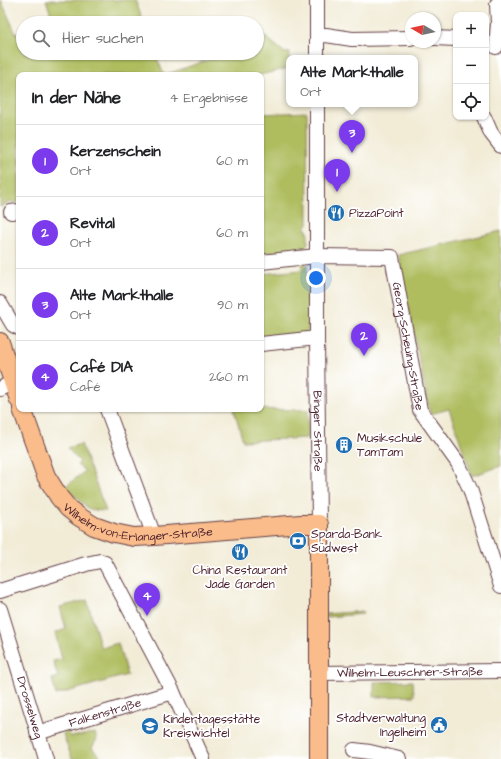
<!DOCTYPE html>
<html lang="de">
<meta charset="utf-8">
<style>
:root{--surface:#fff;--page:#f2f2f2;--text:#202124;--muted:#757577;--line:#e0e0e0;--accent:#7c3aed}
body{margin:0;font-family:"Architects Daughter",sans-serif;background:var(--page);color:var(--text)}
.controls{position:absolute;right:12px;top:12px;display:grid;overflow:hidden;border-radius:8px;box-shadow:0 1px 3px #0004}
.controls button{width:36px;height:36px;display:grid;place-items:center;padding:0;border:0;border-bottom:1px solid var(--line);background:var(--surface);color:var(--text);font:20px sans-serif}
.compass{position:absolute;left:405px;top:12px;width:36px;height:36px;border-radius:50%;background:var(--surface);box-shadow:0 1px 3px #0004;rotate:279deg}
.you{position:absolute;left:316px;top:278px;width:14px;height:14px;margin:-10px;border:3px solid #fff;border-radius:50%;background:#1a73e8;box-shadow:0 0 0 6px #1a73e833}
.badge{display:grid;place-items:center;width:26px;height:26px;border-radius:50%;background:var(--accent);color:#fff;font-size:13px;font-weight:700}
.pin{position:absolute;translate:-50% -33px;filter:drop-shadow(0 1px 2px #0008)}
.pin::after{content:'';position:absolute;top:21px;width:14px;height:12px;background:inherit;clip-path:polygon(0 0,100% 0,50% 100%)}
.popup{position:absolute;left:286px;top:55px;width:132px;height:52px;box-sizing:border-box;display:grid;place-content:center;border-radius:8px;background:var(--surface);filter:drop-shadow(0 1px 3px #0005);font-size:13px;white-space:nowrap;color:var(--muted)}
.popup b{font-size:15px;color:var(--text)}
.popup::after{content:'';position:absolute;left:50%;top:100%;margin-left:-8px;border:8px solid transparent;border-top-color:var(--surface)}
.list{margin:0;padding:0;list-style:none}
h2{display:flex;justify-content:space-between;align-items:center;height:52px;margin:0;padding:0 16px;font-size:17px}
h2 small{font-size:13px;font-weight:400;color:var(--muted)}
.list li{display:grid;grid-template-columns:26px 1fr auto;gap:12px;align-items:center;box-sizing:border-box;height:72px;padding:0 16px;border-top:1px solid var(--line)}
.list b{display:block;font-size:15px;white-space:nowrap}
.list p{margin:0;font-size:13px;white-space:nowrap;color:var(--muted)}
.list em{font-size:13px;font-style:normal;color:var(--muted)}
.icon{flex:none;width:22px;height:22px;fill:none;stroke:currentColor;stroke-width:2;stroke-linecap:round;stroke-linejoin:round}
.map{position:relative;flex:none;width:501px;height:759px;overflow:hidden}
.search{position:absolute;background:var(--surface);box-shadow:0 1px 3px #0004;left:16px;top:16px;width:248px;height:44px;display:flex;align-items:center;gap:10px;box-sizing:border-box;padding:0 14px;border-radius:22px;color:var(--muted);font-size:15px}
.panel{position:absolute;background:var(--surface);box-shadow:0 1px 3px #0004;left:16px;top:72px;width:248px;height:340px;border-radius:8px}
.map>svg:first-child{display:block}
</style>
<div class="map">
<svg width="501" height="759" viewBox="0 0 501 759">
<rect width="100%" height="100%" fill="#fff"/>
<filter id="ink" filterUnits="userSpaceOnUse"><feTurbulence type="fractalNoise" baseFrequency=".025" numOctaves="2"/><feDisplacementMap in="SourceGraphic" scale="8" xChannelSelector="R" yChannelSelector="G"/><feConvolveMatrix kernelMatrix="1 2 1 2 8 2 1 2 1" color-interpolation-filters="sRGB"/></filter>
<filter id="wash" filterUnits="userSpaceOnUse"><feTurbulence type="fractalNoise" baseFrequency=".012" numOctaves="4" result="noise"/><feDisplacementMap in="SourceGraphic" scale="16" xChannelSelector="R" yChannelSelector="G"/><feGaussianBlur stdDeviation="0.9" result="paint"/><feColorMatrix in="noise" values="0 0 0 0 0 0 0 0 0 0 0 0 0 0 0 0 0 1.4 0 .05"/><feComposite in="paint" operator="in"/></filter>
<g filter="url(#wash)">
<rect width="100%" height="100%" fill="#f2ecd7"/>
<g fill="#afbd5f" stroke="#7c6e45">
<polygon points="0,0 1,0 16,34 23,32 23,53 155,53 164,75 229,53 257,53 257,30 285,53 290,52 289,68 260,75 19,75 19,203 10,202 0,207"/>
<polygon points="46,0 135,0 144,23 54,23"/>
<polygon points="307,112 308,224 306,225 306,231 308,231 308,243 305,248 303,249 261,254 261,114"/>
<polygon points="501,231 501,466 472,476 449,409 430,414 398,255"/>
<polygon points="302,262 307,265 308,331 304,335 261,341 261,301 262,300 261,274 302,270"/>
<polygon points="234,409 308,410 308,438 243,441"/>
<polygon points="81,444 106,511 90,510 65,487 85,471 77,465 80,462 67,448"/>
<polygon points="87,600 101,648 118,643 127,675 56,695 52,679 58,677 53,661 62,659 55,633 66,629 60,607"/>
<polygon points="363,611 363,614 326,617 326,614"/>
<polygon points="413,681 414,696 374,697 374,682"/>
<polygon points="68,730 70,737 95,733 97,739 92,748 100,756 98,759 72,759 63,734"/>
</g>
</g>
<g filter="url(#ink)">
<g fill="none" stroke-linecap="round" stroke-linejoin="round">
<defs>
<g id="minor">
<polyline points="317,0 317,58"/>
<polyline points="317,36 326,35 352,39 411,38"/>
<polyline points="435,38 456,39"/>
<polyline points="496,47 498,23 497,4 501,1"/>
<path id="s1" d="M 317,104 L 317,338 L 319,524"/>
<polyline points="484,117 491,133 501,146"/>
<polyline points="11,212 19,211"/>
<path id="s2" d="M 261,262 L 317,256 L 392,257 L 420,410 L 458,463 L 470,489 L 501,586"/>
<polyline points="0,303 13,325 19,328"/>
<polyline points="261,344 317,338"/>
<polyline points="0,389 7,385 19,382"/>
<polyline points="107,409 154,536"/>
<polyline points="0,591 86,564 100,561 105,563 173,692 203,759"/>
<path id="s3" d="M 0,609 L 46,759"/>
<path id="s4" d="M 318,673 L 501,671"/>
<path id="s5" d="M 37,733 L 173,692"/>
<polyline points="354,750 370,752 399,759"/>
</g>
<g id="major">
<polyline points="0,342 19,400"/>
<path id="s6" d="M 22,409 L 46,476 L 59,497 L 68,508 L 78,516 L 94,526 L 114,533 L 134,537 L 154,536 L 301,524 L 319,524 L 319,759"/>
</g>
</defs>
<use href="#minor" stroke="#633e45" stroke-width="16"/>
<use href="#major" stroke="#633e45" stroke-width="20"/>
<use href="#minor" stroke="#fff" stroke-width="14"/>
<use href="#major" stroke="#f9bc8a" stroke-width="18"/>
</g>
</g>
<defs>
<symbol id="restaurant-disc" viewBox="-11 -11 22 22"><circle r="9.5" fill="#1f6fb2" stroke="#fff"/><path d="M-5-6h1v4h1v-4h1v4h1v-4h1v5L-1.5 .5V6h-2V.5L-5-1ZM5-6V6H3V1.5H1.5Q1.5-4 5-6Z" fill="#fff"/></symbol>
<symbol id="building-disc" viewBox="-11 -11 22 22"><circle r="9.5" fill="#1f6fb2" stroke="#fff"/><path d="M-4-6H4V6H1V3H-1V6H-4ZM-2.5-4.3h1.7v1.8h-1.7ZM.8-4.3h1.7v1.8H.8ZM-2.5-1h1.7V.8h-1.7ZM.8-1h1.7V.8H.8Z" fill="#fff"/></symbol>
<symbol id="bank-disc" viewBox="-11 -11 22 22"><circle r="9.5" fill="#1f6fb2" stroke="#fff"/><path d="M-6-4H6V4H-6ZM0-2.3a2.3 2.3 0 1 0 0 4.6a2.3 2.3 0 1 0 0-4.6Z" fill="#fff"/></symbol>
<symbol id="civic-disc" viewBox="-11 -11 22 22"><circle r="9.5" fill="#1f6fb2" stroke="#fff"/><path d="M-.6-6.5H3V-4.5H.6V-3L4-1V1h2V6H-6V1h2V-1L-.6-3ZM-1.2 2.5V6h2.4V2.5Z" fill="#fff"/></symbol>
<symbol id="school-disc" viewBox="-11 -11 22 22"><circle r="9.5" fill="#1f6fb2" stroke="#fff"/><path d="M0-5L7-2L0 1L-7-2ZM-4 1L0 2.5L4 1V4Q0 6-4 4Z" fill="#fff"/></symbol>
</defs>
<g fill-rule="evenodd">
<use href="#restaurant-disc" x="326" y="203" width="20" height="20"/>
<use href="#building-disc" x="334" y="435" width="20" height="20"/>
<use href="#bank-disc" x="288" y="531" width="20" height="20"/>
<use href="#restaurant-disc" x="230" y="542" width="20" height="20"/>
<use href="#civic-disc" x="429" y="715" width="20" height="20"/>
<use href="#school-disc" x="140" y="716" width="20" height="20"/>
</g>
<g text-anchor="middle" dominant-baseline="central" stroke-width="3.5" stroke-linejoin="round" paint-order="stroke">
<g font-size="12" fill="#4a1f2b" stroke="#fff" text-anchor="start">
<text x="349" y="213">PizzaPoint</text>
<text x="357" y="438">Musikschule<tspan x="357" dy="14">TamTam</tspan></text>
<text x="311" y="534">Sparda-Bank<tspan x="311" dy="14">Südwest</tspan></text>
<text x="240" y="570" text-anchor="middle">China Restaurant<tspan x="240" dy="14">Jade Garden</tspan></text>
<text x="426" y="718" text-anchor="end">Stadtverwaltung<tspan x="426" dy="14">Ingelheim</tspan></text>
<text x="163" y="719">Kindertagesstätte<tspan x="163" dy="14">Kreiswichtel</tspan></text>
</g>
<g font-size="12" fill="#4a1f2b" stroke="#fff">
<text stroke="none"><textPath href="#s2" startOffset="222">Georg-Scheuing-Straße</textPath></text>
<text stroke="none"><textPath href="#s1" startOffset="327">Binger Straße</textPath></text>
<text stroke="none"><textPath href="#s6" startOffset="184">Wilhelm-von-Erlanger-Straße</textPath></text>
<text stroke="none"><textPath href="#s4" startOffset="92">Wilhelm-Leuschner-Straße</textPath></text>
<text stroke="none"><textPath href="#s3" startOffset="103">Drosselweg</textPath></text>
<text stroke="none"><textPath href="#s5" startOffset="71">Falkenstraße</textPath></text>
</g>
</g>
</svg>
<div class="controls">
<button>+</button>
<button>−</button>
<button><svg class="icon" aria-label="locate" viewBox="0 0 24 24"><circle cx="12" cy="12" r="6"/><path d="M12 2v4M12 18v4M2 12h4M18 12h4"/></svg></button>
</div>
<svg class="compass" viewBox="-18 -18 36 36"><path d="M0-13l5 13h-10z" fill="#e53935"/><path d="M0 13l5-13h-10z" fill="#757577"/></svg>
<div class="you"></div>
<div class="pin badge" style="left:337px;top:192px">1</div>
<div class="pin badge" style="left:364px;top:356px">2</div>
<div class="pin badge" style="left:352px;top:153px">3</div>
<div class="popup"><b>Alte Markthalle</b>Ort</div>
<div class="pin badge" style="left:147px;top:616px">4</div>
<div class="search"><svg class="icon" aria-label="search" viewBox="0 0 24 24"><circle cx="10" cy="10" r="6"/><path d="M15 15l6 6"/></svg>Hier suchen</div>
<section class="panel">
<h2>In der Nähe<small>4 Ergebnisse</small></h2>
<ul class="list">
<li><span class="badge">1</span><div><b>Kerzenschein</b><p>Ort</p></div><em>60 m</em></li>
<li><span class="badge">2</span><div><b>Revital</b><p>Ort</p></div><em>60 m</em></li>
<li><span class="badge">3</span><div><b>Alte Markthalle</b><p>Ort</p></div><em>90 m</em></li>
<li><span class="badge">4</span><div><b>Café DIA</b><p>Café</p></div><em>260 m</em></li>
</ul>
</section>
</div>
